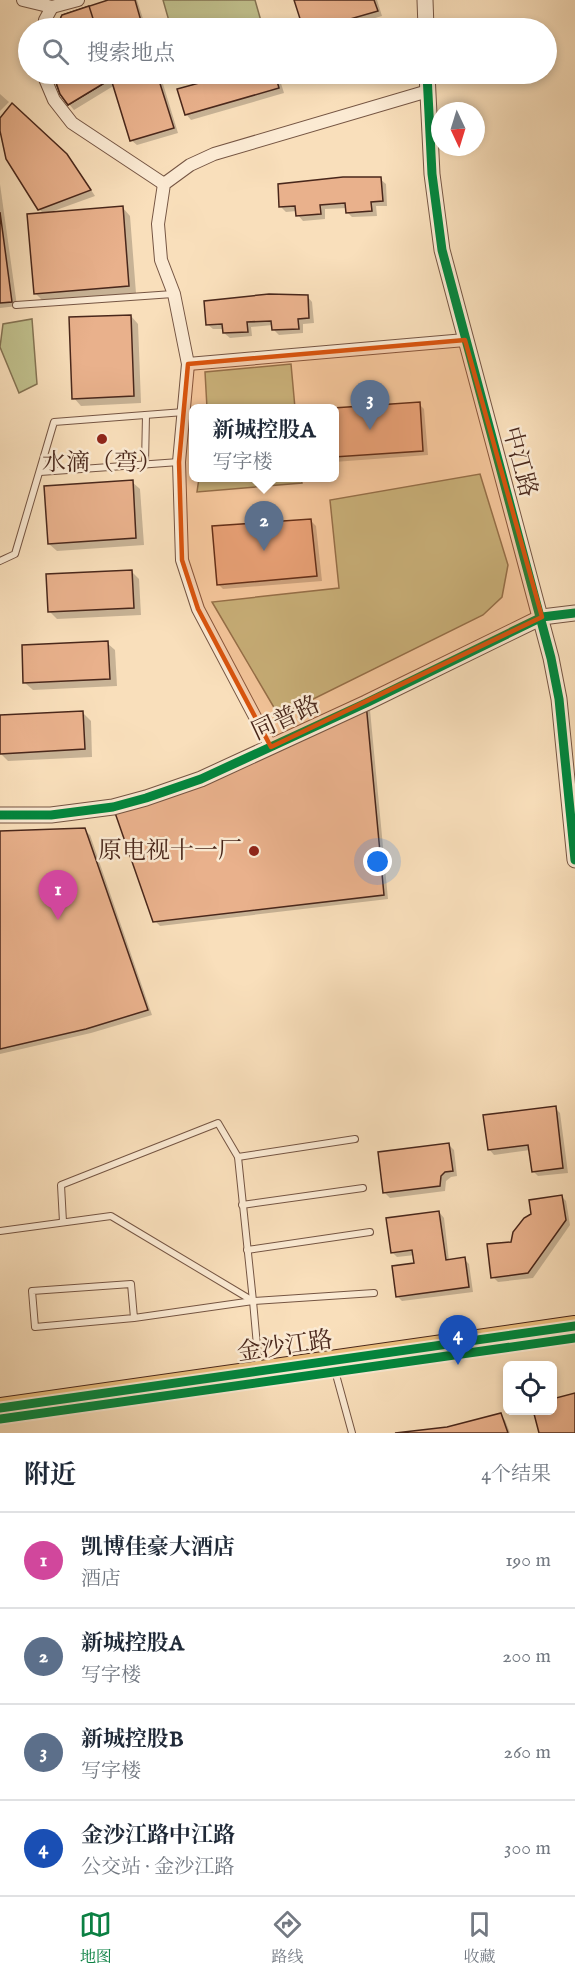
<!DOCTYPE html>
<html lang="zh">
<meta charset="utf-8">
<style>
:root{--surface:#fff;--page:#f2f2f3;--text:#1f2937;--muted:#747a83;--line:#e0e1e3;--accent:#0b8043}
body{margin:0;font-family:"IM FELL English","Noto Serif SC",serif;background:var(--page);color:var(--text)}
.controls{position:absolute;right:18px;bottom:18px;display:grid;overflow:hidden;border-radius:9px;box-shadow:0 3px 9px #0003}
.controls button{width:54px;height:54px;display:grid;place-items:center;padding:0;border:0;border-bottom:2px solid var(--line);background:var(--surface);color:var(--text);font:30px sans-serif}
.compass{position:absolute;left:431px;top:102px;width:54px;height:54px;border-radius:50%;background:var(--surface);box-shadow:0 3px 9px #0003;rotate:176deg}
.you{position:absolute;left:378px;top:862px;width:21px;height:21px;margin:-15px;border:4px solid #fff;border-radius:50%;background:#1a73e8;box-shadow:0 0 0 9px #1a73e833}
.badge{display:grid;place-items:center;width:39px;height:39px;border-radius:50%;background:var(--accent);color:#fff;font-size:20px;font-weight:700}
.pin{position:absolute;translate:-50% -50px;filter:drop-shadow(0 2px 3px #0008)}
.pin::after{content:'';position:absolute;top:32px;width:21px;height:18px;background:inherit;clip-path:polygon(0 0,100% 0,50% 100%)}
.popup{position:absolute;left:189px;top:404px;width:150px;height:78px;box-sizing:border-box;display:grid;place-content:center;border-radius:9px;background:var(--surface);filter:drop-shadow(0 2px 4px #0005);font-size:20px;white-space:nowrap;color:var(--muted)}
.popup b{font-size:22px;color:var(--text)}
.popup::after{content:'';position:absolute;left:50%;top:100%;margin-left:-12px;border:12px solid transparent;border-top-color:var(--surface)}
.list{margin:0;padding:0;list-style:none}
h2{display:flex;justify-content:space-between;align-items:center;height:78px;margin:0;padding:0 24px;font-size:26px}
h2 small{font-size:20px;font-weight:400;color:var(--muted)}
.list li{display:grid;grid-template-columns:39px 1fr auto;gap:18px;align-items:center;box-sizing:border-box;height:96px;padding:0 24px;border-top:2px solid var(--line)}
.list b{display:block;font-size:22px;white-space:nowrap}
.list p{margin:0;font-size:20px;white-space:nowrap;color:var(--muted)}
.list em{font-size:20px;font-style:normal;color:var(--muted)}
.icon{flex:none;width:33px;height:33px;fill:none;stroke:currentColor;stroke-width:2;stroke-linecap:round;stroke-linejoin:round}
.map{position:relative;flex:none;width:575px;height:1433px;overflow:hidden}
.search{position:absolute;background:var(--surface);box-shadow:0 3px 9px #0003;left:18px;right:18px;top:18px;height:66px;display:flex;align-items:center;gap:15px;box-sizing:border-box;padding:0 21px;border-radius:33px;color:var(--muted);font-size:22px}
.sheet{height:462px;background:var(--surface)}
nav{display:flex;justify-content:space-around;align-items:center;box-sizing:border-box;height:84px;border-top:2px solid var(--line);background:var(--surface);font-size:16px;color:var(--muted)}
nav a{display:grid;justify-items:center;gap:3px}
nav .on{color:var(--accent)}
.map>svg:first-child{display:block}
</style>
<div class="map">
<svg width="575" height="1433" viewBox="0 0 575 1433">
<rect width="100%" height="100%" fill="#f9dfbb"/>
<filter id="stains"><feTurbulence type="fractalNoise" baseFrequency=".00333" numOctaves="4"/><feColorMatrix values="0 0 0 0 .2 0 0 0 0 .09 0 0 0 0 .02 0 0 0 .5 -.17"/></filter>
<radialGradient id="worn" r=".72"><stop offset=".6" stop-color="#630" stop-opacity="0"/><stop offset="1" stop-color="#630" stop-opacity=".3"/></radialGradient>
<g fill="#c1c18e" stroke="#857454" stroke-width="1.5">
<polygon points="163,0 255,0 263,28 171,28"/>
<polygon points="32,319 37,384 19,393 0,347 3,324"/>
<polygon points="291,364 295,408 207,408 205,372"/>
<polygon points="480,474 508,565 502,597 483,615 279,716 212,602 339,588 330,500"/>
<polygon points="199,478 301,478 302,483 197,492"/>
</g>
<g fill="#0003">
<polygon points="114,0 137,0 146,28 57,28 63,16"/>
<polygon points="296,0 377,0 382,16 341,28 304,28"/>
<polygon points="55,74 160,74 178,133 137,145 131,140 115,85 74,110 69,104 56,80"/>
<polygon points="238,74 278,74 284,93 191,120 186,114 179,90"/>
<polygon points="0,94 9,102 0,111"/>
<polygon points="12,105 72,161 95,196 48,213 123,208 130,216 136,293 43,301 35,293 44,214 39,209 0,124 0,120"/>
<polygon points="380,179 386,184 387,206 376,206 377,216 352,217 347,212 347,208 325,209 325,219 303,221 298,215 297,211 286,212 281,207"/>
<polygon points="0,184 17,306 0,308"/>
<polygon points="307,296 312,302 314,323 303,324 303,333 279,335 274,330 273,325 251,327 252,336 230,338 224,333 224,329 213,329 207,324"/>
<polygon points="131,316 138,324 141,403 81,406 74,398"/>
<polygon points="419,404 424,409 428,455 334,462 334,410"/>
<polygon points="132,482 140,489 144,545 57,551 49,544"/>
<polygon points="311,521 316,526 322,581 223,589 218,584"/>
<polygon points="131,571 139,579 141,615 57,619 49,611"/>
<polygon points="107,643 115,650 117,686 33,690 25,683"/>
<polygon points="365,705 370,710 388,899 160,926 155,921"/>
<polygon points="83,713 91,721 92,757 8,761 0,753 0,717"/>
<polygon points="84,830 90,835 152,1015 91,1033 0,1054 0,832"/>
<polygon points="555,1108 560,1113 568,1173 538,1176 533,1171 530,1150 494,1155 489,1149"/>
<polygon points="449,1145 454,1150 457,1176 451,1177 446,1181 445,1191 390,1198 385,1193"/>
<polygon points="561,1196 566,1201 570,1225 533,1278 498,1282 493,1277 512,1243 533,1214"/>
<polygon points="439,1212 444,1218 449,1261 464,1259 469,1264 473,1292 402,1301 397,1296 416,1265 415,1255 397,1257 392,1252"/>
<polygon points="500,1415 505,1420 510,1433 408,1433 448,1428"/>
</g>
<g fill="#e9b18c" stroke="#49271b" stroke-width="1.5">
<polygon points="108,0 135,0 143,28 56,28 62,15"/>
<polygon points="294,0 374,0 378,11 319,28 303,28"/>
<polygon points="89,6 96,28 56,28 62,15"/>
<polygon points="53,74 110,74 111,79 68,105 60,94"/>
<polygon points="53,74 157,74 174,128 130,141 111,79 68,105 60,94"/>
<polygon points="232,74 275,74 279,88 185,115 177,89"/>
<polygon points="12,103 67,154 91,190 38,210 6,159 0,131 0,118"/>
<polygon points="343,177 381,177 383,201 371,202 372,211 346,213 345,203 320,205 321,214 296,216 295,206 279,207 278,184"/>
<polygon points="123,206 129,286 34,294 27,214"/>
<polygon points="0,212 12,302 0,303"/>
<polygon points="269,294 308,295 309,318 298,319 299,329 272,330 271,321 247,322 248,332 223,333 222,324 206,325 204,301"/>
<polygon points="131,315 134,396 72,399 69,317"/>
<polygon points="420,402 423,451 334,457 334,408 333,408"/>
<polygon points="133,480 136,538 48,544 44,486"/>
<polygon points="311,519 317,576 217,585 212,526"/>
<polygon points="132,570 134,608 48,612 46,574"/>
<polygon points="108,641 110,679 23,683 22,645"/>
<polygon points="366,703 384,895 153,922 113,807 201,779"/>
<polygon points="83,711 85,749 0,754 0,715"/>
<polygon points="85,828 148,1010 86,1029 0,1049 0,831"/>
<polygon points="556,1106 563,1168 532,1172 528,1145 488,1150 483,1115"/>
<polygon points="449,1143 453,1171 445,1172 441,1176 440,1186 383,1193 378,1152"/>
<polygon points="562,1195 566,1220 528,1273 491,1278 487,1244 511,1242 513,1232 524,1218 531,1214 529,1200"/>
<polygon points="439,1211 446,1260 465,1257 469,1287 396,1297 392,1266 414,1263 412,1250 391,1253 386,1218"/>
<polygon points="575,1393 575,1433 539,1433 533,1410 552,1410 552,1399"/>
<polygon points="501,1413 508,1433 395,1433 447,1427"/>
</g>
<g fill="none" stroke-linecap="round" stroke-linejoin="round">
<defs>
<g id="service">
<polyline points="16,305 173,294"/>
<polyline points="145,464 146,415"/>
<polyline points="40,472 179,462"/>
<polyline points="0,561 15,554 54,422 184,412"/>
<polyline points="238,1157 355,1139"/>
<polyline points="242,1205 363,1188"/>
<polyline points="63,1222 61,1185 218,1123 238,1157 253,1301"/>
<polyline points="0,1231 111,1216 253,1301 259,1368"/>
<polyline points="247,1250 370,1232"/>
<polyline points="134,1318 131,1284 32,1291 35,1327 134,1318 253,1301 374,1293"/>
<polyline points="335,1371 352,1433"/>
</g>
<g id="minor">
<polyline points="23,0 52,7 78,0"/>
<polyline points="44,28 45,20 52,7"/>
<polyline points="43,74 54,100 72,123 164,184"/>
<polyline points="188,364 465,340"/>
<polyline points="271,747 198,609 182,560 179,462 188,364 174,294 161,260 158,224 164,184 190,165 214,154 428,91"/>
</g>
<g id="tertiary">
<polyline points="425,0 426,28"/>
<polyline points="427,74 432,174 442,250 551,658 559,699 575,860"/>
<polyline points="0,815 51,815 113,807 146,798 201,779 366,703 542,617 575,613"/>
</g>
<polyline id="primary" points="0,1408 575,1326"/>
</defs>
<use href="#service" stroke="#755543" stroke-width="8"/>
<use href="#minor" stroke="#755543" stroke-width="14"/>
<use href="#tertiary" stroke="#755543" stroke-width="17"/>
<use href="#primary" stroke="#49271b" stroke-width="22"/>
<use href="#service" stroke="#fbead3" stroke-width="6"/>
<use href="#minor" stroke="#fbead3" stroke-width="12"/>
<use href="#tertiary" stroke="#fbead3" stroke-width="15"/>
<use href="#primary" stroke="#ecc07e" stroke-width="20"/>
<defs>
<g id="cycleway">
<polyline points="427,74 432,174 442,250 551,658 559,699 575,860"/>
<polyline points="0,815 51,815 113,807 146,798 201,779 366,703 542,617 575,613"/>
<polyline points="0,1408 575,1326"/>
<polyline points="0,1419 575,1338"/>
</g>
</defs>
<use href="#cycleway" stroke="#fbead3" stroke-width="13"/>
<use href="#cycleway" stroke="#00873e" stroke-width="9"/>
</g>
<path fill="#d8540e" fill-opacity="0.2" stroke="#d8540e" stroke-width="4.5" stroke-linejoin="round" d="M 465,340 L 542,617 L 271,747 L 198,609 L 182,560 L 179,462 L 188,364 Z"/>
<g fill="#8f2418" stroke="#fbead3" stroke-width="2">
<circle cx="102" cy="439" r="6"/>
<circle cx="254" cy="851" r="6"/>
</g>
<g text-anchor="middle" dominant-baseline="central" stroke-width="5" stroke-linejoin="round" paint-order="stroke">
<g font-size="24" fill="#49271b" stroke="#fbead3">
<text transform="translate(519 462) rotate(75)">中江路</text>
<text transform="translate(286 719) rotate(-25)">同普路</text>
<text transform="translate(285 1347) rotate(-8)">金沙江路</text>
</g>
<g font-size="24" fill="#49271b" stroke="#fbead3">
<text x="102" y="463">水滴（弯）</text>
<text x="242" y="851" text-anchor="end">原电视十一厂</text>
</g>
</g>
<rect width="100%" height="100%" filter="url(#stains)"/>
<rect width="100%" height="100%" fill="url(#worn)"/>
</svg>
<div class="controls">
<button><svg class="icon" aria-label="locate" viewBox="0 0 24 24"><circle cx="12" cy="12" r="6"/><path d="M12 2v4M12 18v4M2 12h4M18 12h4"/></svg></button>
</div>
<svg class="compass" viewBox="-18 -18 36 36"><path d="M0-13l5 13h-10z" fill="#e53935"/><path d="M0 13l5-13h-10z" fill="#747a83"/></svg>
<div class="you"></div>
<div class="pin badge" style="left:58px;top:920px;background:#d1479c">1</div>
<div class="pin badge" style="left:264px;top:551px;background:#5c6f8a">2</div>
<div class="popup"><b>新城控股A</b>写字楼</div>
<div class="pin badge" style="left:370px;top:430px;background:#5c6f8a">3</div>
<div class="pin badge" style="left:458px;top:1365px;background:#1a4fb4">4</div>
<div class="search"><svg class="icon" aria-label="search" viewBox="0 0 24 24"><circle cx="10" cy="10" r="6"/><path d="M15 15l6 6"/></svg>搜索地点</div>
</div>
<section class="sheet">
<h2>附近<small>4个结果</small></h2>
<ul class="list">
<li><span class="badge" style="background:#d1479c">1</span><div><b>凯博佳豪大酒店</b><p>酒店</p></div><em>190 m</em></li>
<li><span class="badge" style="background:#5c6f8a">2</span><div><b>新城控股A</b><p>写字楼</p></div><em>200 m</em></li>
<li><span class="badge" style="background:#5c6f8a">3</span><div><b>新城控股B</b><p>写字楼</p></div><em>260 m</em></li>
<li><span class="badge" style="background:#1a4fb4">4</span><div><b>金沙江路中江路</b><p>公交站 · 金沙江路</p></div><em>300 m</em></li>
</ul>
</section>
<nav>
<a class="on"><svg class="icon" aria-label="map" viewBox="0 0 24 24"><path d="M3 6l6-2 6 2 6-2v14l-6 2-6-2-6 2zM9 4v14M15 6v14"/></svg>地图</a>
<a><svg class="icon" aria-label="directions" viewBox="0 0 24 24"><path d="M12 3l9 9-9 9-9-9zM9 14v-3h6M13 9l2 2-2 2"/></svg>路线</a>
<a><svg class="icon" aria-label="saved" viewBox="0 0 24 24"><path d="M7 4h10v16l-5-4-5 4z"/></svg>收藏</a>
</nav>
